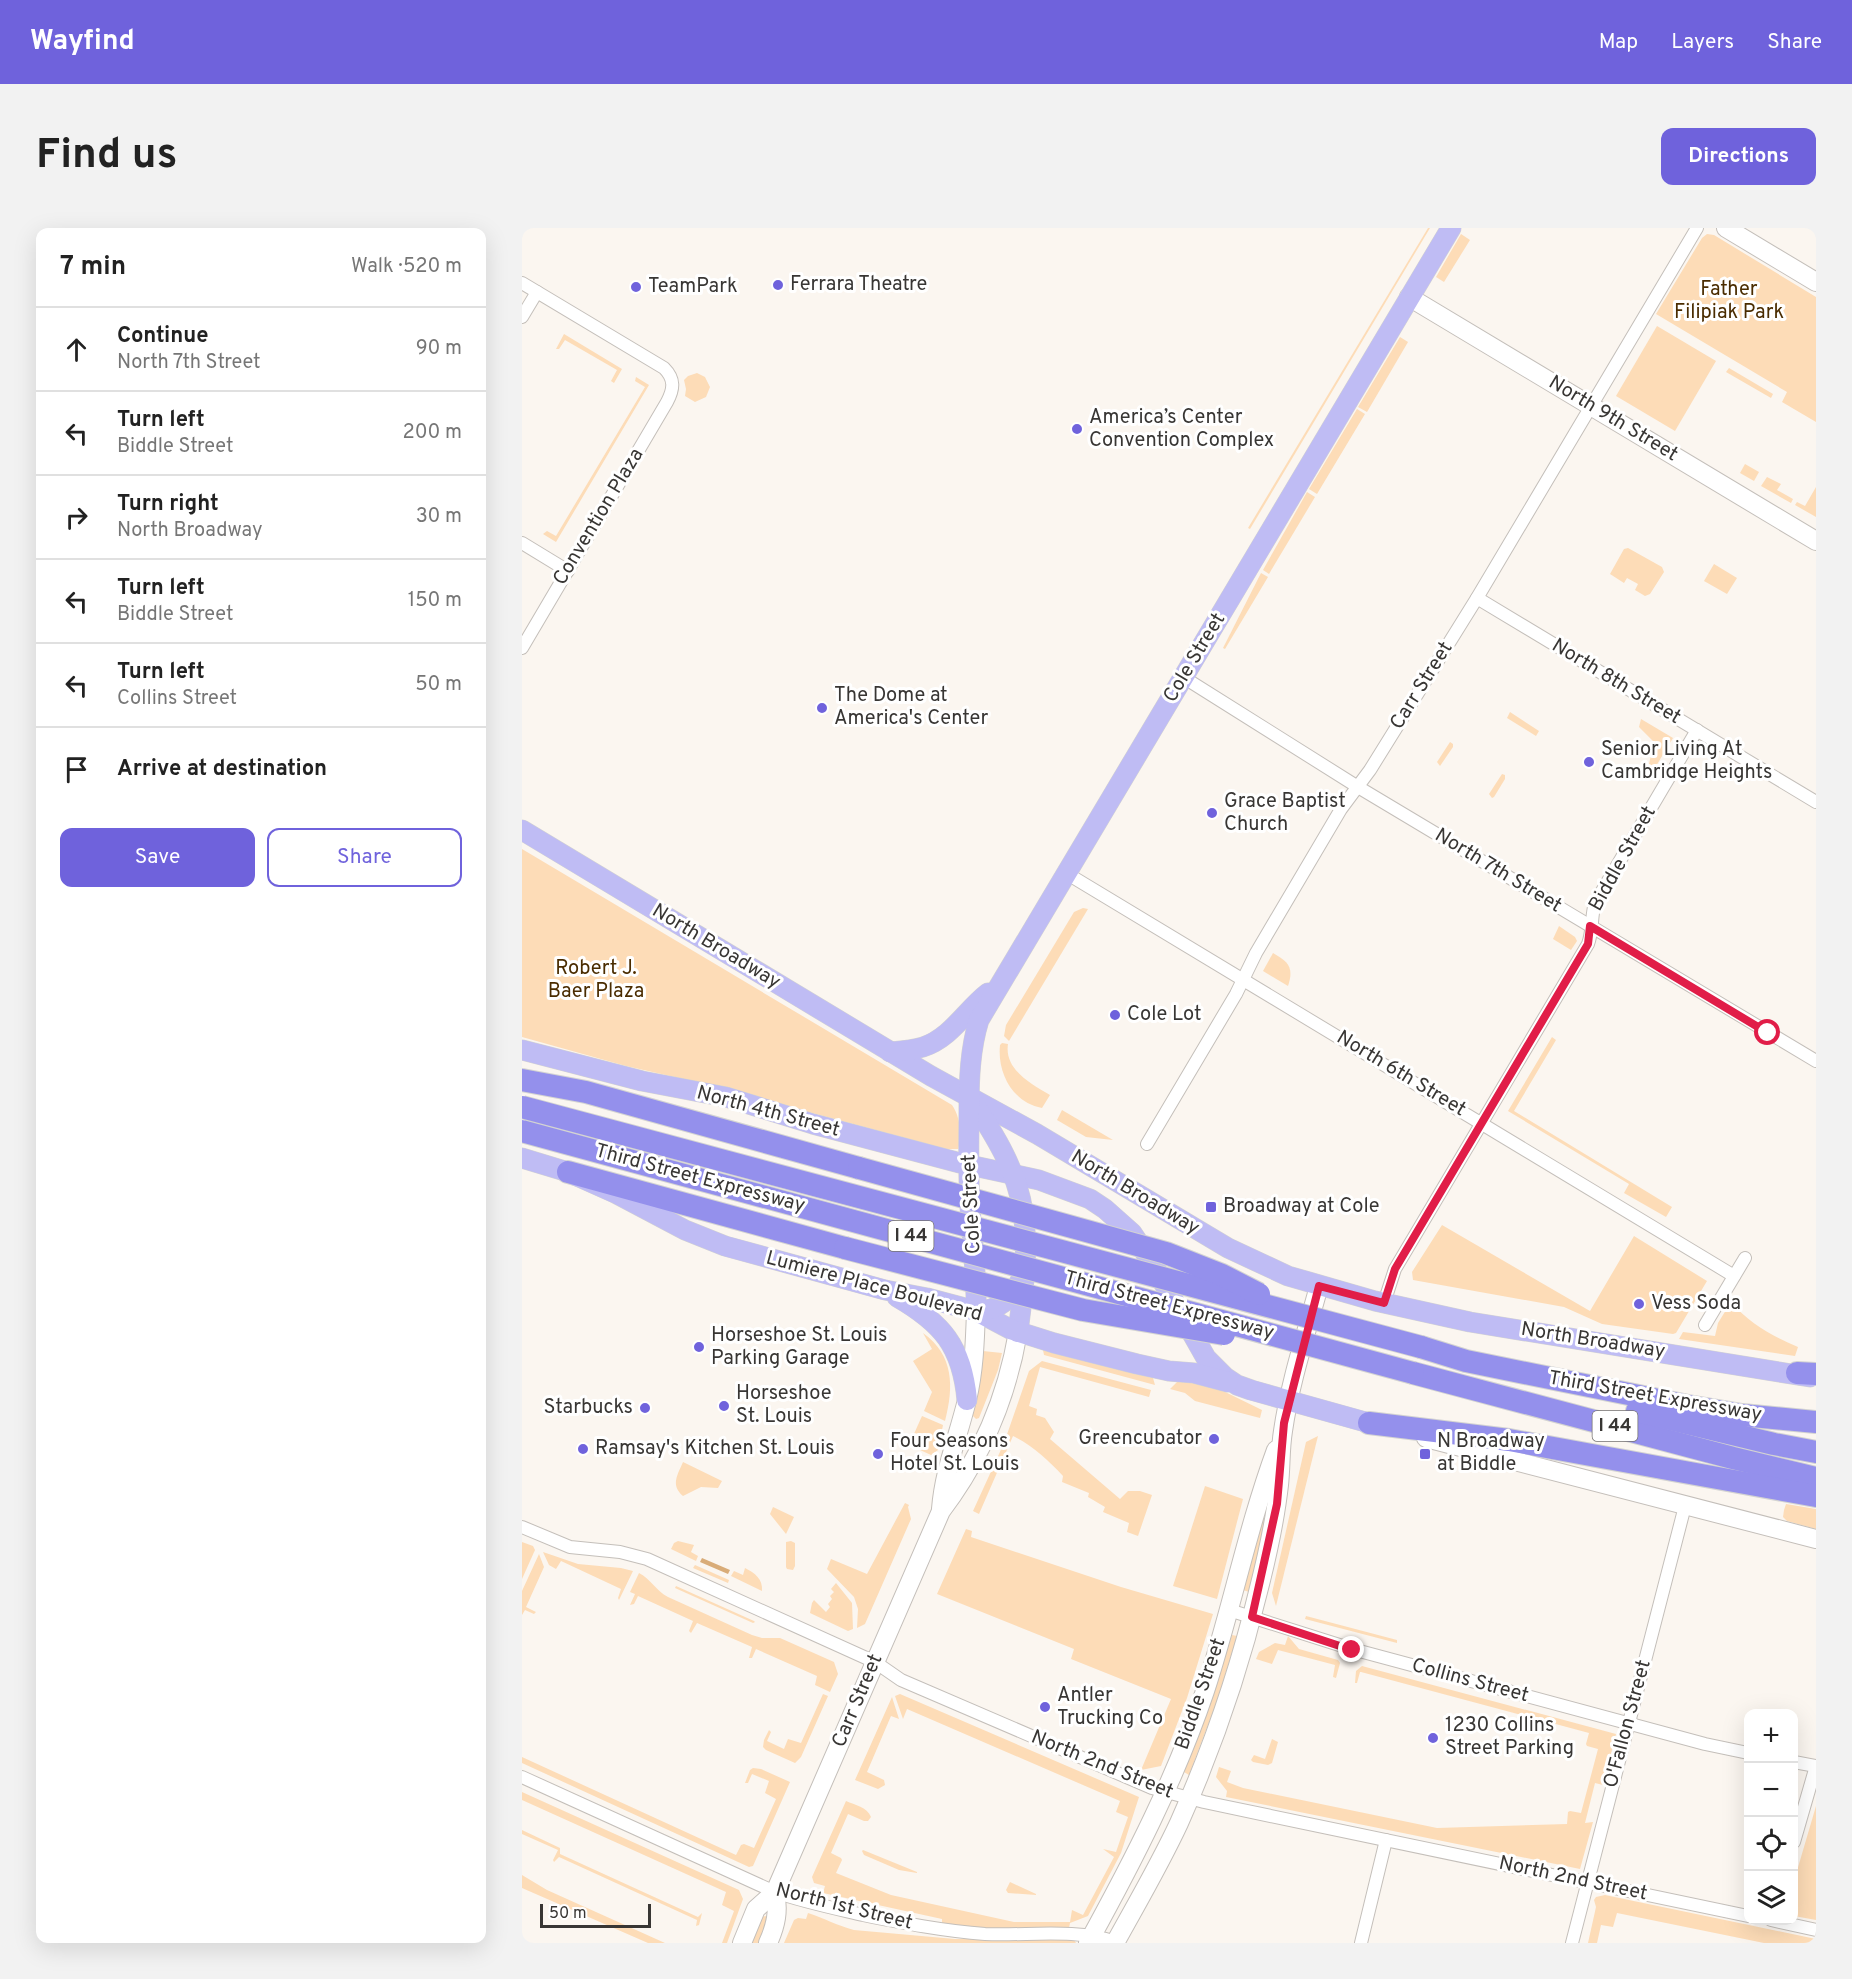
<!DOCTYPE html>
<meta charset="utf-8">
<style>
:root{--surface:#fff;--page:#f2f2f2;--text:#222;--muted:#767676;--line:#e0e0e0;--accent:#6f62dc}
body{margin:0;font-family:Overpass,sans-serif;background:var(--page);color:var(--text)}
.controls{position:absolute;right:18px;bottom:18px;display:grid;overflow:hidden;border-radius:12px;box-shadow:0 6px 24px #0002}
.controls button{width:54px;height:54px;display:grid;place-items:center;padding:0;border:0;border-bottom:2px solid var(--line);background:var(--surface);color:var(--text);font:30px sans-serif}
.scale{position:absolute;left:18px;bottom:15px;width:111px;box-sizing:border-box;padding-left:6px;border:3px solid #383634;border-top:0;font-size:16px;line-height:21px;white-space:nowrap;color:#383634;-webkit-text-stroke:4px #fff;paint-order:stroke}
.stop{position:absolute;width:18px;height:18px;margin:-14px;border:4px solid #e11d48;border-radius:50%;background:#fff}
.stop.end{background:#e11d48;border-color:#fff;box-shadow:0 2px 6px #0008}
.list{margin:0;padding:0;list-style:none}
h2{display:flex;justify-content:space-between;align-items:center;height:78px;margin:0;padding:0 24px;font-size:26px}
h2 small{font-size:20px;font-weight:400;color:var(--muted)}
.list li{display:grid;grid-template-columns:39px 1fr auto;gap:18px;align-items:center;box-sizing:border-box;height:84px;padding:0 24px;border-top:2px solid var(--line)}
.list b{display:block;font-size:22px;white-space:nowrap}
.list p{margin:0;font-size:20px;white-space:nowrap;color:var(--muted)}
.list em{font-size:20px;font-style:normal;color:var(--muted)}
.actions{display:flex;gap:12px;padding:18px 24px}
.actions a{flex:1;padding:14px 0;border:2px solid var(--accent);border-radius:12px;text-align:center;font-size:21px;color:var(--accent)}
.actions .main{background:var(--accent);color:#fff}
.icon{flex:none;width:33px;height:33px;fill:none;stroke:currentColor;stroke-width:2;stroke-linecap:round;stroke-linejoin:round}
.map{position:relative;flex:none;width:1294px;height:1715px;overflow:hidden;border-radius:12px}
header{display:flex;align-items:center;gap:36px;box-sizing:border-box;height:84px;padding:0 30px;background:var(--accent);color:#fff}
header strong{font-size:28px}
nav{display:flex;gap:33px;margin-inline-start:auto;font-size:21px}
.intro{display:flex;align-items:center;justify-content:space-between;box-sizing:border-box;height:144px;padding:0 36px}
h1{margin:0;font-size:42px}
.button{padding:15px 27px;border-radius:12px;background:var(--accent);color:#fff;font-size:21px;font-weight:700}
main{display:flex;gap:36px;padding:0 36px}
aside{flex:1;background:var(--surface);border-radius:12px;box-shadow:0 6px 24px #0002}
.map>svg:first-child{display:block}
</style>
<header>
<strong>Wayfind</strong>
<nav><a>Map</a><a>Layers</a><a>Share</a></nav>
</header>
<div class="intro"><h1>Find us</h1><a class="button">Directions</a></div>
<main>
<aside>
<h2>7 min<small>Walk · 520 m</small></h2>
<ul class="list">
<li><svg class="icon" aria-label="ahead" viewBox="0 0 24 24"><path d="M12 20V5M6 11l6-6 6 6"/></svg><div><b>Continue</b><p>North 7th Street</p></div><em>90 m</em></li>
<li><svg class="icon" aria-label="left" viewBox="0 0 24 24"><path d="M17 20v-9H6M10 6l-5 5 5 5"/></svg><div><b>Turn left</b><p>Biddle Street</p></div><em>200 m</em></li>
<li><svg class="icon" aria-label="right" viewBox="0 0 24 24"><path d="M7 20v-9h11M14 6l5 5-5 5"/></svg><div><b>Turn right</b><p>North Broadway</p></div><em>30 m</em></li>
<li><svg class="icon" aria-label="left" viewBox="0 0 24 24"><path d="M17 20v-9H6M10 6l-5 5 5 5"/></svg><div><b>Turn left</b><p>Biddle Street</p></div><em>150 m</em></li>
<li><svg class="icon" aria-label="left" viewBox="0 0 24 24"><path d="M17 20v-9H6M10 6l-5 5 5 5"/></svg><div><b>Turn left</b><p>Collins Street</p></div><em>50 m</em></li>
<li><svg class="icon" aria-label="arrive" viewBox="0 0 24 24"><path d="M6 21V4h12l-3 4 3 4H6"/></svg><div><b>Arrive at destination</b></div></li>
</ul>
<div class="actions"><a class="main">Save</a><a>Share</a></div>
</aside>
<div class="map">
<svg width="1294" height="1715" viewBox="0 0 1294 1715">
<rect width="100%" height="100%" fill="#fbf6f0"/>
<g fill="#fddcb7">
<polygon points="906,0 908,0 728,301 726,300"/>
<polygon points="939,6 948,12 922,54 914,49"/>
<polygon points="1185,6 1192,7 1294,69 1294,194 1260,174 1265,164 1134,86 1180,10"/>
<polygon points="1135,98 1194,133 1153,203 1094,168"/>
<polygon points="42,106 100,141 92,155 89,153 95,142 43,112 37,121 34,121"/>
<polygon points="878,109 886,114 845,184 836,179"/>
<polygon points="1207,140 1251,166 1249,170 1204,144"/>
<polygon points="175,145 183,149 188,159 184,169 173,174 163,168 164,161 162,152 166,148"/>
<polygon points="114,149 127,157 34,314 21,306 25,303 34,308 123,159 113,153"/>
<polygon points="835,181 843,186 795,266 787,261"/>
<polygon points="1223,236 1237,244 1232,253 1218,245"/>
<polygon points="1245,249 1259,256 1255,262 1271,271 1269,275 1239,258"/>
<polygon points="1294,259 1294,289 1273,277 1275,274 1283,278"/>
<polygon points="785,264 793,269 747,346 741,342"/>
<polygon points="1106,320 1140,339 1142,344 1128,366 1123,368 1113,362 1116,356 1105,350 1102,355 1088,346 1102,321"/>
<polygon points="1192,336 1215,350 1205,366 1182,353"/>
<polygon points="739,345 746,349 703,421 701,420"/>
<polygon points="988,484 1017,503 1014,508 985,490"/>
<polygon points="1119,491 1151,510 1131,543 1127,536 1132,514 1117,499"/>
<polygon points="928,514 931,516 931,519 918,538 915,534"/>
<polygon points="980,546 983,547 983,551 972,569 970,570 967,566"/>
<path d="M 0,621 L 430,877 C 438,888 441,909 436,921 L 424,921 L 179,855 L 104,838 L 0,809 Z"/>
<polygon points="561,680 566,681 487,813 482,808 484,797 552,684"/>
<polygon points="1037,698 1053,709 1055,713 1049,722 1031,711"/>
<path d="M 751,725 C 767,734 772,740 766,758 L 741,743 Z"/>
<polygon points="1030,809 1034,812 992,883 1150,979 1144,989 1102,965 1107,956 986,883"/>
<path d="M 480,815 L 486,816 C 482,842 510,856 528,867 L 520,880 C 491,875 475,845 478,817 Z"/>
<polygon points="540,882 591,912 564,909 535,892"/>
<polygon points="920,997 1068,1083 1112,1008 1185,1053 1154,1105 1151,1106 1080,1096 1042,1079 891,1052 890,1044"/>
<path d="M 1209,1074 C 1228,1096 1250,1108 1276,1119 L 1273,1128 L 1157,1111 L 1161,1104 L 1193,1108 L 1196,1095 Z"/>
<path d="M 401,1105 C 432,1127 432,1159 423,1193 L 402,1183 L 410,1164 L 391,1133 L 410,1121 Z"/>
<polygon points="521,1122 631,1150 633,1157 522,1127"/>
<polygon points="461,1123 480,1125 476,1142 457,1190 454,1191 450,1187"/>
<path d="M 520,1133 L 629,1162 L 627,1169 L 518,1139 L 507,1178 L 515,1181 L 514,1187 L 523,1190 L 532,1204 L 528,1211 L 598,1271 L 606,1263 L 618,1263 L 630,1267 L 616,1308 L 605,1304 L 607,1295 L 581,1284 L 583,1279 L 566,1269 L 567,1265 L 540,1254 L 541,1248 C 526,1232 511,1218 491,1208 L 457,1286 L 451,1283 L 482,1215 L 507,1143 Z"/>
<polygon points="658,1151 693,1159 740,1182 738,1190 673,1173 663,1165 648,1161"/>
<polygon points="400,1188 421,1197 416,1222 409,1227 387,1217"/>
<polygon points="796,1208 754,1378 750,1365 784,1214"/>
<path d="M 161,1234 L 200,1253 L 196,1260 L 179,1259 L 161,1268 C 148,1257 156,1246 161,1234 Z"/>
<polygon points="683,1258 721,1271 695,1371 651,1358"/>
<polygon points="383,1275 387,1277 386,1279 389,1291 343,1396 335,1400 336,1381 332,1369 305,1341 309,1331 345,1346"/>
<polygon points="1264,1276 1294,1281 1294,1301 1265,1293 1261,1289 1262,1282"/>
<polygon points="251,1279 272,1289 264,1306 248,1286"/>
<polygon points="740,1291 743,1292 727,1364 721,1362"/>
<polygon points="444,1301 450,1303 449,1309 599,1359 691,1386 665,1470 639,1538 619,1542 649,1471 549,1431 552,1421 415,1366"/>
<polygon points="156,1313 172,1317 169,1324 176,1328 174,1333 149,1321 152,1315"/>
<polygon points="269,1313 273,1315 273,1338 271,1342 265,1341 264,1339 264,1314"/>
<polygon points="0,1314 11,1318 13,1322 0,1351"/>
<polygon points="21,1324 56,1336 99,1340 111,1343 97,1372 96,1370 99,1361 39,1333 34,1341 27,1337"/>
<polygon points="17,1326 22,1339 4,1379 14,1384 12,1386 3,1382 0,1387 0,1363"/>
<polygon points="173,1337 207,1352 206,1355 171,1340"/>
<path d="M 223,1340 C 233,1345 241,1351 240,1363 L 209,1348 L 212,1343 L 221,1347 Z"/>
<path d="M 117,1345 C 129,1351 134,1363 146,1369 L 230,1407 L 240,1410 L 258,1410 L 312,1434 L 316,1446 L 308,1464 L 293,1457 L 295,1448 L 234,1421 L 230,1430 L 227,1430 L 230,1419 L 175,1395 L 169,1405 L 167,1403 L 171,1393 L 116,1368 L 112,1376 L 108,1377 L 113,1366 L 108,1364 Z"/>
<polygon points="314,1355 330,1375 331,1401 326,1403 288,1385 290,1375 292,1372 304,1384 308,1379 306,1376 310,1371 308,1368 312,1364 309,1361"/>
<polygon points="154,1358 232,1393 233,1394 231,1395 153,1360"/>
<polygon points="784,1388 875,1412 875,1415 783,1391"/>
<polygon points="710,1407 715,1408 695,1473 667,1547 662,1544 680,1496"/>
<polygon points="766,1408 777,1421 816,1432 818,1435 814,1450 811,1449 813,1437 756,1422 750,1436 734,1431 737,1424 753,1415 763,1417"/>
<polygon points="840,1438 1094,1506 1081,1557 1073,1555 1063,1595 1071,1594 1058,1641 704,1569 705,1563 694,1549 697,1539 709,1543 705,1554 721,1560 915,1600 1045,1596 1046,1584 1048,1583 1059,1585 1076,1521 1065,1518 1064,1516 1067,1505 839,1444 838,1444 835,1455 833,1455 834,1443"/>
<polygon points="301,1466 306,1468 279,1529 273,1535 244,1522 241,1519 242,1512 247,1502 249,1504 245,1513 262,1521 266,1511 279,1515"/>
<path d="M 378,1466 L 617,1569 L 599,1625 L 566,1688 L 548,1695 L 547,1700 L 461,1700 L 420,1695 L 420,1691 L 301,1665 L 303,1658 L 292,1655 L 290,1649 L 324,1573 C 333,1577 345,1579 349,1589 L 346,1593 L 342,1593 L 326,1586 L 309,1625 L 319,1630 L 320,1632 L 314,1645 L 369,1667 L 492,1694 L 548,1694 L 550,1682 L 561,1687 L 592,1629 L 581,1621 L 594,1624 L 606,1589 L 594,1584 L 598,1573 L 385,1481 L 381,1491 L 373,1468 Z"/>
<polygon points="370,1469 377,1491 369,1488 345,1544 362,1552 363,1557 356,1561 333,1552"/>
<polygon points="750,1511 756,1514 750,1535 746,1537 731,1534 729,1532 732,1527 743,1531"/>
<polygon points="0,1529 214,1627 219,1617 222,1616 232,1620 254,1571 243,1565 247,1553 230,1546 226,1555 223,1555 228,1542 231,1540 239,1541 268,1554 231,1638 227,1639 0,1535"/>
<polygon points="0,1564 217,1662 221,1671 205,1715 200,1715 212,1683 200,1677 204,1664 0,1572"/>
<polygon points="1294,1578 1294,1692 1272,1688 1272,1653"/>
<polygon points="0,1602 38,1620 38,1626 176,1689 180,1685 177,1697 174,1698 175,1692 37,1629 32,1634 31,1632 36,1622 0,1606"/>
<polygon points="341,1622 395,1644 395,1645 377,1642 342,1627 340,1623"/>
<polygon points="0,1647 25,1662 143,1715 126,1715 0,1660"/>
<polygon points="488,1654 514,1666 514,1667 486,1665 484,1662"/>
<polygon points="1083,1667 1294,1711 1294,1715 1242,1715 1095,1685 1091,1699 1079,1697 1075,1715 1066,1715 1074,1679 1072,1672 1074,1669"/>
<path d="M 286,1685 C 302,1690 316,1698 332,1702 L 433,1711 L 548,1711 L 552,1712 L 554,1715 L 262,1715 L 272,1692 L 276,1690 L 284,1691 Z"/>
<polygon points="244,1688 245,1691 238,1715 228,1715 239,1689"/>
</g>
<polygon fill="#d9ac78" points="180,1330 208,1342 206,1346 178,1334"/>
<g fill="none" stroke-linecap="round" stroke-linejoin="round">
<defs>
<g id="street">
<path d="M 0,55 L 142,140 C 153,151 152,161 145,174 L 0,420"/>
<polyline points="0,89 15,64"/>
<polyline points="0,315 46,343"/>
<polyline points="955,370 1294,574"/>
<polyline points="661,449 836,559 1294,833"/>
<polyline points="544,645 1212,1048"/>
<polyline points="625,916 714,766 734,725 819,581 848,542 955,370 1175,0"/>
<path d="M 862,1075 L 873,1041 L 1066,716 C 1071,703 1069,688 1073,675 L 1175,502"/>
<polyline points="1183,1097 1223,1030"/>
<polyline points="0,1299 48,1319 98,1324 125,1331 353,1434 379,1452 630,1560 682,1574 1226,1688"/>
<polyline points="707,1382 830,1421 1183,1516 1226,1525"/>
<polyline points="1272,1534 1294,1538"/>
<path d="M 0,1549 L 253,1664 C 282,1674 311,1680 341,1687 C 381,1695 422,1703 463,1706 C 506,1708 552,1700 594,1714"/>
<polyline points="1272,1614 1294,1538"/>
<polyline points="1249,1692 1294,1702"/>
<polyline points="839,1715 864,1612"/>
<polyline points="1050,1715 1163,1278"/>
</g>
<g id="secondary">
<polyline points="1204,0 1294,54"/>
<polyline points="887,69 1294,313"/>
<polyline points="904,1210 1294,1311"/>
<path d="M 419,1281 C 422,1243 436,1209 445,1172 C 452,1143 453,1113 454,1083"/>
<path d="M 220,1715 L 234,1681 L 253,1664 L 419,1283 C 459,1230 485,1169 496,1104"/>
<path d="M 246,1715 C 254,1697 257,1683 253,1664"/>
<path d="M 566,1715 C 611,1633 653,1552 683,1463 C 709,1384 725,1301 754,1222"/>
<path d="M 593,1715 C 615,1675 638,1636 657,1595 C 690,1521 717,1443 736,1364 C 745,1329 753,1293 757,1257 C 759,1239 758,1221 761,1203 C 768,1154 784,1106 797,1058"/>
</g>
<g id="primary">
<polyline points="0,602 409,848 515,906 706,1020 766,1048 853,1073 948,1094 1288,1149"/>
<polyline points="0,822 120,853 204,869 291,896 438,935 517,952 568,971 583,981 610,1005 632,1038 684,1130 703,1149 715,1157 729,1162 847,1195"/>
<path d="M 368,824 C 379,823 391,822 401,819 C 429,810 444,782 466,765"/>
<path d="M 449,871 C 472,906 495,942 501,984 C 507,1023 501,1064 496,1104"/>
<polyline points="0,930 46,944 93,965 163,1002 203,1018 363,1062 405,1070 454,1083 488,1101 532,1115 615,1136 647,1143 672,1145 706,1154"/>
<path d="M 375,1069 C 420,1095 440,1118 445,1172"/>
<path d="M 454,1083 C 455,1048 450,1013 448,978 C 446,946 447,914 447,882 C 447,852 448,821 457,792 L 929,0"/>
<path d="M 454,1083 C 477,1083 490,1071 499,1051"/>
</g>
<g id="highway">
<polyline points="0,852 64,864 337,940"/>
<polyline points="46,944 323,1020"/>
<polyline points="899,1119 944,1133 1166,1178 1220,1187 1294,1194"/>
<polyline points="891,1145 1211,1230 1294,1250"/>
<polyline points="1275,1145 1294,1146"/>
<polyline points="1115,1183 1252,1216 1294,1224"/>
<polyline points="847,1195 987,1212 1294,1268"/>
</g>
</defs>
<use href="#street" stroke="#c4bfba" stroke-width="14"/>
<use href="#secondary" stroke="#c4bfba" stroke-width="20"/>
<use href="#primary" stroke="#d3d3d2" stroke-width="21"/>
<use href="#highway" stroke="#d3d3d2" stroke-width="24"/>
<use href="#street" stroke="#fff" stroke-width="12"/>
<use href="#secondary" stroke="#fff" stroke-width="18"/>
<use href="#primary" stroke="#bfbcf4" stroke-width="20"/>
<use href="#highway" stroke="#9490ec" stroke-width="22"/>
<defs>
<g id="highway-bridge">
<polyline points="0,879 899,1119"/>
<polyline points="0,903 891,1145"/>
<polyline points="337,940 644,1025 700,1047 737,1066"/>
<polyline points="323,1020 561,1082 702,1106"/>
</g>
</defs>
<use href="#highway-bridge" stroke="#d3d3d2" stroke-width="24" stroke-linecap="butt"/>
<use href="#highway-bridge" stroke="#9490ec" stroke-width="22"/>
</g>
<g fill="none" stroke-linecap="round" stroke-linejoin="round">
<polyline stroke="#e11d48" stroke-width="8" points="830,1422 730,1389 755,1276 762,1195 797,1058 862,1075 873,1041 1066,716 1068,698 1246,805"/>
</g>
<g fill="#6f62dc" stroke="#fff" stroke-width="2">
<circle cx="256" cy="57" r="6"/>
<circle cx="114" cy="59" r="6"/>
<circle cx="555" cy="201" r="6"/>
<circle cx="300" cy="480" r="6"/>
<circle cx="1067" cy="534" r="6"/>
<circle cx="690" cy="585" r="6"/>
<circle cx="593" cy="787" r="6"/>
<rect x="683" y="973" width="12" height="12" rx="3"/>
<circle cx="1117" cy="1076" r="6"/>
<circle cx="177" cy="1119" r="6"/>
<circle cx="202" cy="1178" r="6"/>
<circle cx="123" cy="1180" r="6"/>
<circle cx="692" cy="1211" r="6"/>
<circle cx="61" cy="1221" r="6"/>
<circle cx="356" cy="1226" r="6"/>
<rect x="897" y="1220" width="12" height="12" rx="3"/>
<circle cx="523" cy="1479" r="6"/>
<circle cx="911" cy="1510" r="6"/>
</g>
<g text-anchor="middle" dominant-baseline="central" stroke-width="6" stroke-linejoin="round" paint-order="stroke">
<g fill="#fff" stroke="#747271" stroke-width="1.5">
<rect x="366.5" y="993" width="45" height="30" rx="4.5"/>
<rect x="1070.5" y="1183" width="45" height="30" rx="4.5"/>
</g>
<g font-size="18" font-weight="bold" fill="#383634">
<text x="389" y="1008">I 44</text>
<text x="1093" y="1198">I 44</text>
</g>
<g font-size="20" fill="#383634" stroke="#fff" text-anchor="start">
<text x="268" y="57">Ferrara Theatre</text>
<text x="126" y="59">TeamPark</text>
<text x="567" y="190">America’s Center<tspan x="567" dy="23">Convention Complex</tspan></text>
<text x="312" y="468">The Dome at<tspan x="312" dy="23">America's Center</tspan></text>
<text x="1079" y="522">Senior Living At<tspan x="1079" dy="23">Cambridge Heights</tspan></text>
<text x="702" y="574">Grace Baptist<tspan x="702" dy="23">Church</tspan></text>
<text x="605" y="787">Cole Lot</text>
<text x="701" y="979">Broadway at Cole</text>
<text x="1129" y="1076">Vess Soda</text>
<text x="189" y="1108">Horseshoe St. Louis<tspan x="189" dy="23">Parking Garage</tspan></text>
<text x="214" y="1166">Horseshoe<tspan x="214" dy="23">St. Louis</tspan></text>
<text x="111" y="1180" text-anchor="end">Starbucks</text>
<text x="680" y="1211" text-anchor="end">Greencubator</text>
<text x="368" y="1214">Four Seasons<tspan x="368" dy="23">Hotel St. Louis</tspan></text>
<text x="915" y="1214">N Broadway<tspan x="915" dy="23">at Biddle</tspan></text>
<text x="73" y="1221">Ramsay's Kitchen St. Louis</text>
<text x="535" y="1468">Antler<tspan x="535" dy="23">Trucking Co</tspan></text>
<text x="923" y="1498">1230 Collins<tspan x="923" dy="23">Street Parking</tspan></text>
</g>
<g font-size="20" fill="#4a2c00" stroke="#fff">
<text x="1207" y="62">Father<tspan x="1207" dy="23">Filipiak Park</tspan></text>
<text x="74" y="741">Robert J.<tspan x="74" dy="23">Baer Plaza</tspan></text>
</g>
<g font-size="20" fill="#383634" stroke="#fff">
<text transform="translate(1091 191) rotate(31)">North 9th Street</text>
<text transform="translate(77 289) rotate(-59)">Convention Plaza</text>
<text transform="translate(673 430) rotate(-59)">Cole Street</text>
<text transform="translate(1094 454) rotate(31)">North 8th Street</text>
<text transform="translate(900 458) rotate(-58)">Carr Street</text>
<text transform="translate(1101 631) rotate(-61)">Biddle Street</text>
<text transform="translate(976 643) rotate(31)">North 7th Street</text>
<text transform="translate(194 719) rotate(31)">North Broadway</text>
<text transform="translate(879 846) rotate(31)">North 6th Street</text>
<text transform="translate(246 884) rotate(15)">North 4th Street</text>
<text transform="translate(178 951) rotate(15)">Third Street Expressway</text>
<text transform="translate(613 965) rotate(31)">North Broadway</text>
<text transform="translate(450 976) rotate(-93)">Cole Street</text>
<text transform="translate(352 1059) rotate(15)">Lumiere Place Boulevard</text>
<text transform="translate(647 1078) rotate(15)">Third Street Expressway</text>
<text transform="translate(1071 1113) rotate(9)">North Broadway</text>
<text transform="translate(1133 1169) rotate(10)">Third Street Expressway</text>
<text transform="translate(948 1453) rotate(15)">Collins Street</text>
<text transform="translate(679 1466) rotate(-71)">Biddle Street</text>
<text transform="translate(336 1473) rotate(-67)">Carr Street</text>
<text transform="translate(1106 1496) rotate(-75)">O'Fallon Street</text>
<text transform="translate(580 1537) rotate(22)">North 2nd Street</text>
<text transform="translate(1051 1651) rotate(12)">North 2nd Street</text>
<text transform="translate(322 1679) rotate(14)">North 1st Street</text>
</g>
</g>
</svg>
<div class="controls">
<button>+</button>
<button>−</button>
<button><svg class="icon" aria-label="locate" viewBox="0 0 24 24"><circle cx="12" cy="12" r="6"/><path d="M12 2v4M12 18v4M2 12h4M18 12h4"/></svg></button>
<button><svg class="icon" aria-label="layers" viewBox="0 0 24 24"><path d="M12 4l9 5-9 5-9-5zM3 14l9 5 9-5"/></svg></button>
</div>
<div class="scale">50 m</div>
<div class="stop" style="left:1246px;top:805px"></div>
<div class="stop end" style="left:830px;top:1422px"></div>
</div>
</main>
